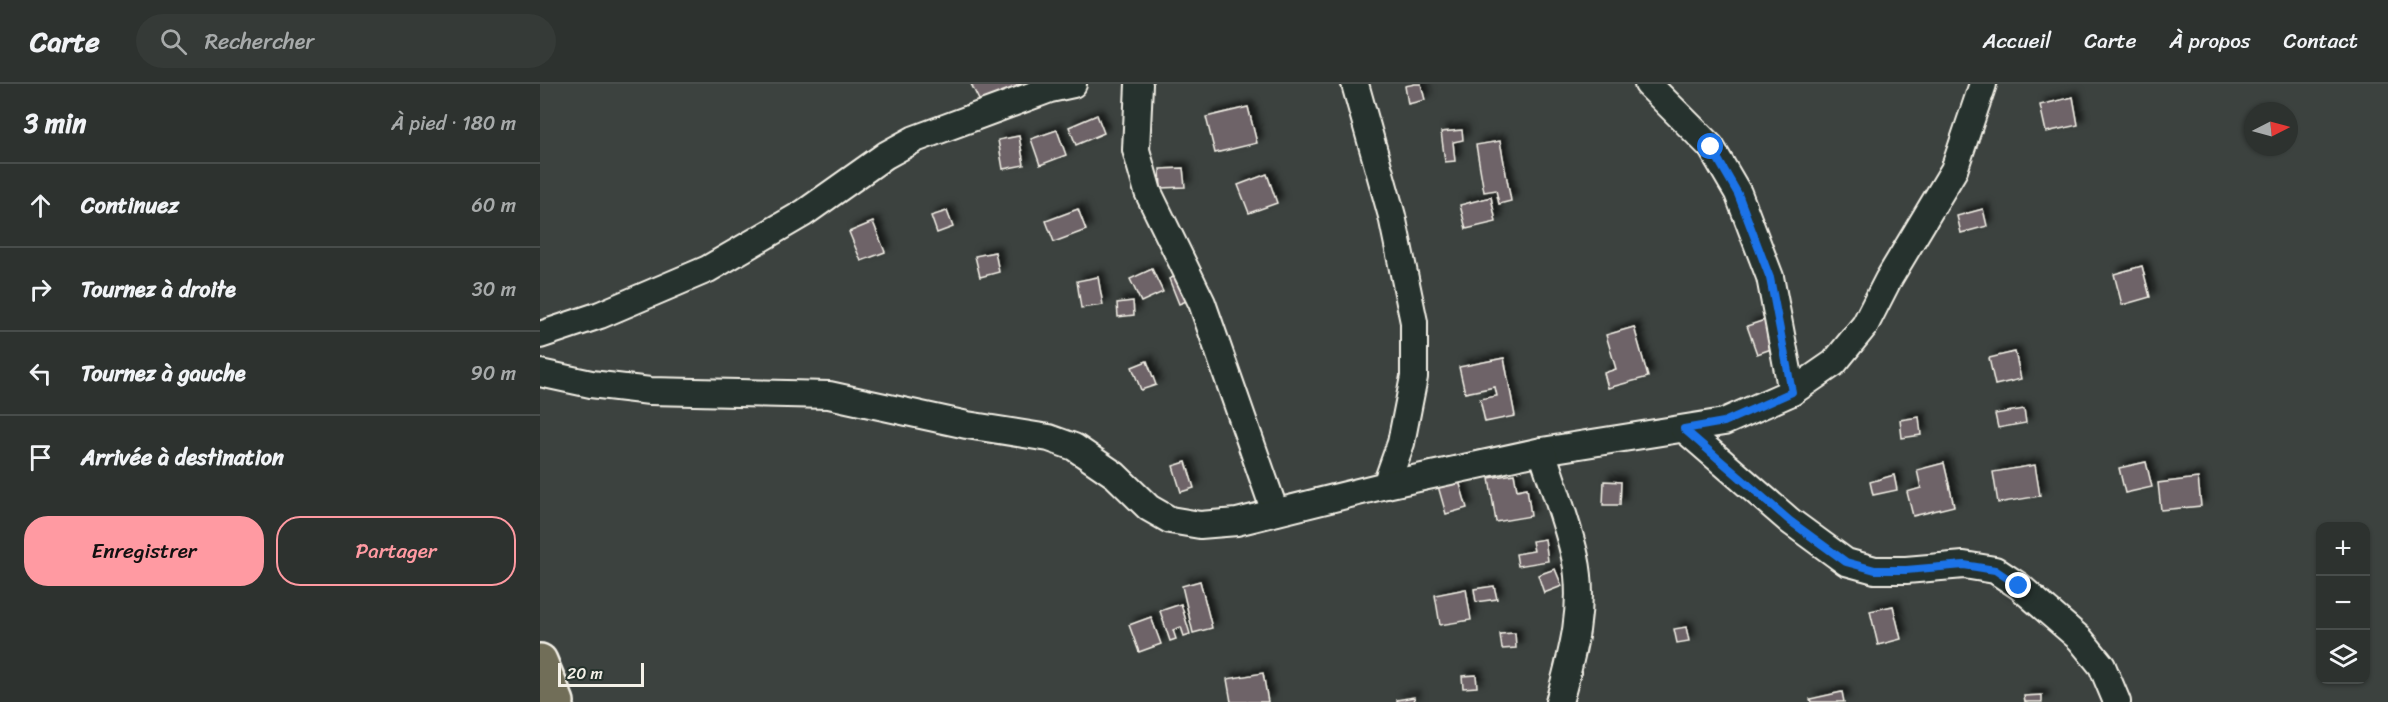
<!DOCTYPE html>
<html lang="fr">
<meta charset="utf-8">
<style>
:root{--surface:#2d322f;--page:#353a37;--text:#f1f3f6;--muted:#a7aaaa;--line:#484d4b;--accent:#ff9aa2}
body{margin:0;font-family:Sriracha,sans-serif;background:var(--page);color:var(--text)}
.controls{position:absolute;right:18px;bottom:18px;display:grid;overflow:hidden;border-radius:12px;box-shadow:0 2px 4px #0004}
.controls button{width:54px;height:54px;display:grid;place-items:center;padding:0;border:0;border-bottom:2px solid var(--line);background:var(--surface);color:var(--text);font:30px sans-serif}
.compass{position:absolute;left:1704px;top:18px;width:54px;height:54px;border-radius:50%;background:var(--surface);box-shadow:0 2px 4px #0004;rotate:84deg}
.scale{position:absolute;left:18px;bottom:15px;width:86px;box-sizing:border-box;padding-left:6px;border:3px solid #f4f1e8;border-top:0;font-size:16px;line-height:21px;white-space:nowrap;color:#f4f1e8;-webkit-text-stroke:4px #26332d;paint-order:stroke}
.stop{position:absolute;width:18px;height:18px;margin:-14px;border:4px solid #1a73e8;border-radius:50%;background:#fff}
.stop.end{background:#1a73e8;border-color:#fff;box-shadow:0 2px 6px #0008}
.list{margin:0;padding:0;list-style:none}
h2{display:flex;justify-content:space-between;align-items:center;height:78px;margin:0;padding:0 24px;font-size:26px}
h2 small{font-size:20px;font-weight:400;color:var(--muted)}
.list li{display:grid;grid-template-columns:39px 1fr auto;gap:18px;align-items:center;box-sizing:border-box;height:84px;padding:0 24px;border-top:2px solid var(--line)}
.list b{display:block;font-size:22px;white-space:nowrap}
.list em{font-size:20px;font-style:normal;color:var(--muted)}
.actions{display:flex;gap:12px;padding:18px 24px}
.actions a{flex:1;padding:14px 0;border:2px solid var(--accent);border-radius:24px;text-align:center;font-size:21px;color:var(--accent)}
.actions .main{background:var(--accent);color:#111}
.icon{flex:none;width:33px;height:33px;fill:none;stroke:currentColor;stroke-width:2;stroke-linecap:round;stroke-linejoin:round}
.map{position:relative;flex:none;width:1848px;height:618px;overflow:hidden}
header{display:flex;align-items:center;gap:36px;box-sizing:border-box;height:84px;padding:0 30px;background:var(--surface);border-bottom:2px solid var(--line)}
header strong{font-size:28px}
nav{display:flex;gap:33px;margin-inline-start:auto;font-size:21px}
.search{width:420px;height:54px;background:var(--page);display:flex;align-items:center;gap:15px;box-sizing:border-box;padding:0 21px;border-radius:33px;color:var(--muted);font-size:22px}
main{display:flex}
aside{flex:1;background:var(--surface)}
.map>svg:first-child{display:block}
</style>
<header>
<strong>Carte</strong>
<div class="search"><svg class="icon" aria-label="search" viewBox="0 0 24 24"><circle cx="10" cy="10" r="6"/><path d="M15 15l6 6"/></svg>Rechercher</div>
<nav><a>Accueil</a><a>Carte</a><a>À propos</a><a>Contact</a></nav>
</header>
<main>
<aside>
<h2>3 min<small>À pied · 180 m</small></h2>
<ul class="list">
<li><svg class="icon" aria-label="ahead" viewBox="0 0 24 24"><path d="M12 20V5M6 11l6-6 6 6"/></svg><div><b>Continuez</b></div><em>60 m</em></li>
<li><svg class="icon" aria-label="right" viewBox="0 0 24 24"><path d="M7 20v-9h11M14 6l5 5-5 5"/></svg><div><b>Tournez à droite</b></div><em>30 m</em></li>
<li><svg class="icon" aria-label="left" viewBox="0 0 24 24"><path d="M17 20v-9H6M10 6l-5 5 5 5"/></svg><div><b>Tournez à gauche</b></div><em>90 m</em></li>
<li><svg class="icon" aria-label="arrive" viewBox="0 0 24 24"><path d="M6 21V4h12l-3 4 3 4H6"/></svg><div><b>Arrivée à destination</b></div></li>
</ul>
<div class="actions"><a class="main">Enregistrer</a><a>Partager</a></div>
</aside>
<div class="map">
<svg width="1848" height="618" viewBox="0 0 1848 618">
<defs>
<filter id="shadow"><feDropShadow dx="5.5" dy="-5.5" stdDeviation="3" flood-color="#0009"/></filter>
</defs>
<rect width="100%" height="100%" fill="#3c423f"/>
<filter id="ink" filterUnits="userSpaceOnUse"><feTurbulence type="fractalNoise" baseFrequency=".0167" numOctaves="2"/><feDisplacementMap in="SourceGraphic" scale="12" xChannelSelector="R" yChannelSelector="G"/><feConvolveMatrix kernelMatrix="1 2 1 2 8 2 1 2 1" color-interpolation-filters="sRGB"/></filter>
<g filter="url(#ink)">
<g fill="#6e6468" stroke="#f4f1e8" stroke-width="1.5" filter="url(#shadow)">
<polygon points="431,0 482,0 441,20"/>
<polygon points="875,0 881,0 885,16 868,20 865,2"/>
<polygon points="1533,13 1538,41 1506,48 1500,21"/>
<polygon points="708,23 717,59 675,69 666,33"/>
<polygon points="557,31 564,49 536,61 529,43"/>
<polygon points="517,46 526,71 500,81 491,55"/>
<polygon points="922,46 923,56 913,58 915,77 905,78 901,48"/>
<polygon points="479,52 484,81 463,85 458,56"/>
<polygon points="960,57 971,117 959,120 956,106 944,108 936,61"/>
<polygon points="643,84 645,103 621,104 620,85"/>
<polygon points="727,90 737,119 709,129 698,101"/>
<polygon points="951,113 956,138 926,145 920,121"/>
<polygon points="538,125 546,146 514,158 506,137"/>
<polygon points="1443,125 1447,142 1421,149 1417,132"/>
<polygon points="407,127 413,143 397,149 391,132"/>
<polygon points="333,138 345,168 321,177 309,148"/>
<polygon points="455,168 459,188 440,193 435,172"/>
<polygon points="1602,182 1610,213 1582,221 1574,190"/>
<polygon points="612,185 623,208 601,218 590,195"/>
<polygon points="645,188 656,213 639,220 629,195"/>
<polygon points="558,193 563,221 541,224 537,197"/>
<polygon points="593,217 594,231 578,233 577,219"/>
<polygon points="1225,236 1234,264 1217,270 1207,242"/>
<polygon points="1094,243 1108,293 1068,304 1064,289 1076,285 1066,251"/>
<polygon points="1475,268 1481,295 1455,301 1449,274"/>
<polygon points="964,274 975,332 945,338 940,315 957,312 955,303 925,309 919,283"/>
<polygon points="607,277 616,301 601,306 592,283"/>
<polygon points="1484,325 1486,339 1458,344 1455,330"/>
<polygon points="1379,333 1381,351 1362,354 1360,336"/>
<polygon points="646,378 654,404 641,408 633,382"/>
<polygon points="1606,378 1612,403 1585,409 1579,384"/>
<polygon points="1404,379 1414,422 1373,432 1367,408 1381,404 1377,386"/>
<polygon points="1495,381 1500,412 1458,419 1453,388"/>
<polygon points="974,390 977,406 987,404 991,432 956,438 949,394"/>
<polygon points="1354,391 1357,406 1333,411 1330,398"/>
<polygon points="1658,394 1661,422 1621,426 1618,399"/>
<polygon points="919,397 927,424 906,430 898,402"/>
<polygon points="1064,397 1081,398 1080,421 1063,421"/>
<polygon points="1005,455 1008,477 978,482 976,470 994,467 992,457"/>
<polygon points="1015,485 1022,502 1004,509 998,491"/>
<polygon points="660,497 672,544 653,549 642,502"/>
<polygon points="954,502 957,515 936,518 934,505"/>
<polygon points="926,505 931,536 900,541 895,511"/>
<polygon points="641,520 650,550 644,552 641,543 633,546 636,555 630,557 620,527"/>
<polygon points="1353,522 1361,555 1338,561 1330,527"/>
<polygon points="611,533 621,560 599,568 589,541"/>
<polygon points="1146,543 1149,557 1137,559 1134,545"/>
<polygon points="975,549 976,564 962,565 960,550"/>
<polygon points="723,589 728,618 691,618 687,595"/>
<polygon points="936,591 937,603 923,604 922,592"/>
<polygon points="1302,608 1304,618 1271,618 1270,615"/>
<polygon points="1502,611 1502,618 1485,618 1484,612"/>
<polygon points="874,613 875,618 857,618 857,616"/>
</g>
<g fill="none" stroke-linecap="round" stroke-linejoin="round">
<defs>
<g id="street">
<polyline points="599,0 596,66 608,108 662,219 735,428"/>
<polyline points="815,0 852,132 874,238 874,293 861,359 846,401"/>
<polyline points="1108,0 1171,63 1198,109 1230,193 1252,308"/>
<polyline points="0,251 60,231 168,185 264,129 346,71 375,55 510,5 533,0"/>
<polyline points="0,289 51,300 110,307 289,311 427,341 509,354 534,363 575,391 609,424 630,436 660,441 697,438 846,401 1002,367 1184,338 1252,308 1294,279 1325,241 1348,196 1414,86 1443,0"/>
<polyline points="1144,345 1250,437 1306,478 1335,486 1366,486 1424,481 1455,486 1479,502 1540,555 1562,582 1577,618"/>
<path d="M 1002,367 C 1013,402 1027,437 1035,473 C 1046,522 1032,571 1019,618"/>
</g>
<polyline id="highway" points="0,577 17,618"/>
</defs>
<use href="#street" stroke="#f4f1e8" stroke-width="30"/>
<use href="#highway" stroke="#f4f1e8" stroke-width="38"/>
<use href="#street" stroke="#26332d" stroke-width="26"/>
<use href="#highway" stroke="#716e59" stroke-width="33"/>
</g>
</g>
<g fill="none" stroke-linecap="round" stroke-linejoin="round" filter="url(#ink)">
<polyline stroke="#1a73e8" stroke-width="8" points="1171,63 1198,110 1230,194 1252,308 1184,338 1144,345 1250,437 1306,478 1335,486 1366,486 1424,481 1455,486 1479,502"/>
</g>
</svg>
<div class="controls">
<button>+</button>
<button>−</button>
<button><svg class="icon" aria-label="layers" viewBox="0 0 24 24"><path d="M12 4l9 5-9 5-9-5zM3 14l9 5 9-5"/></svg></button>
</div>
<svg class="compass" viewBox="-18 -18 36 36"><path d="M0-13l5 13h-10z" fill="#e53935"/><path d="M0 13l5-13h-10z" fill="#a7aaaa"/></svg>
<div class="scale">20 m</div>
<div class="stop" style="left:1171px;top:63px"></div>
<div class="stop end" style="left:1479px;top:502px"></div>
</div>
</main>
